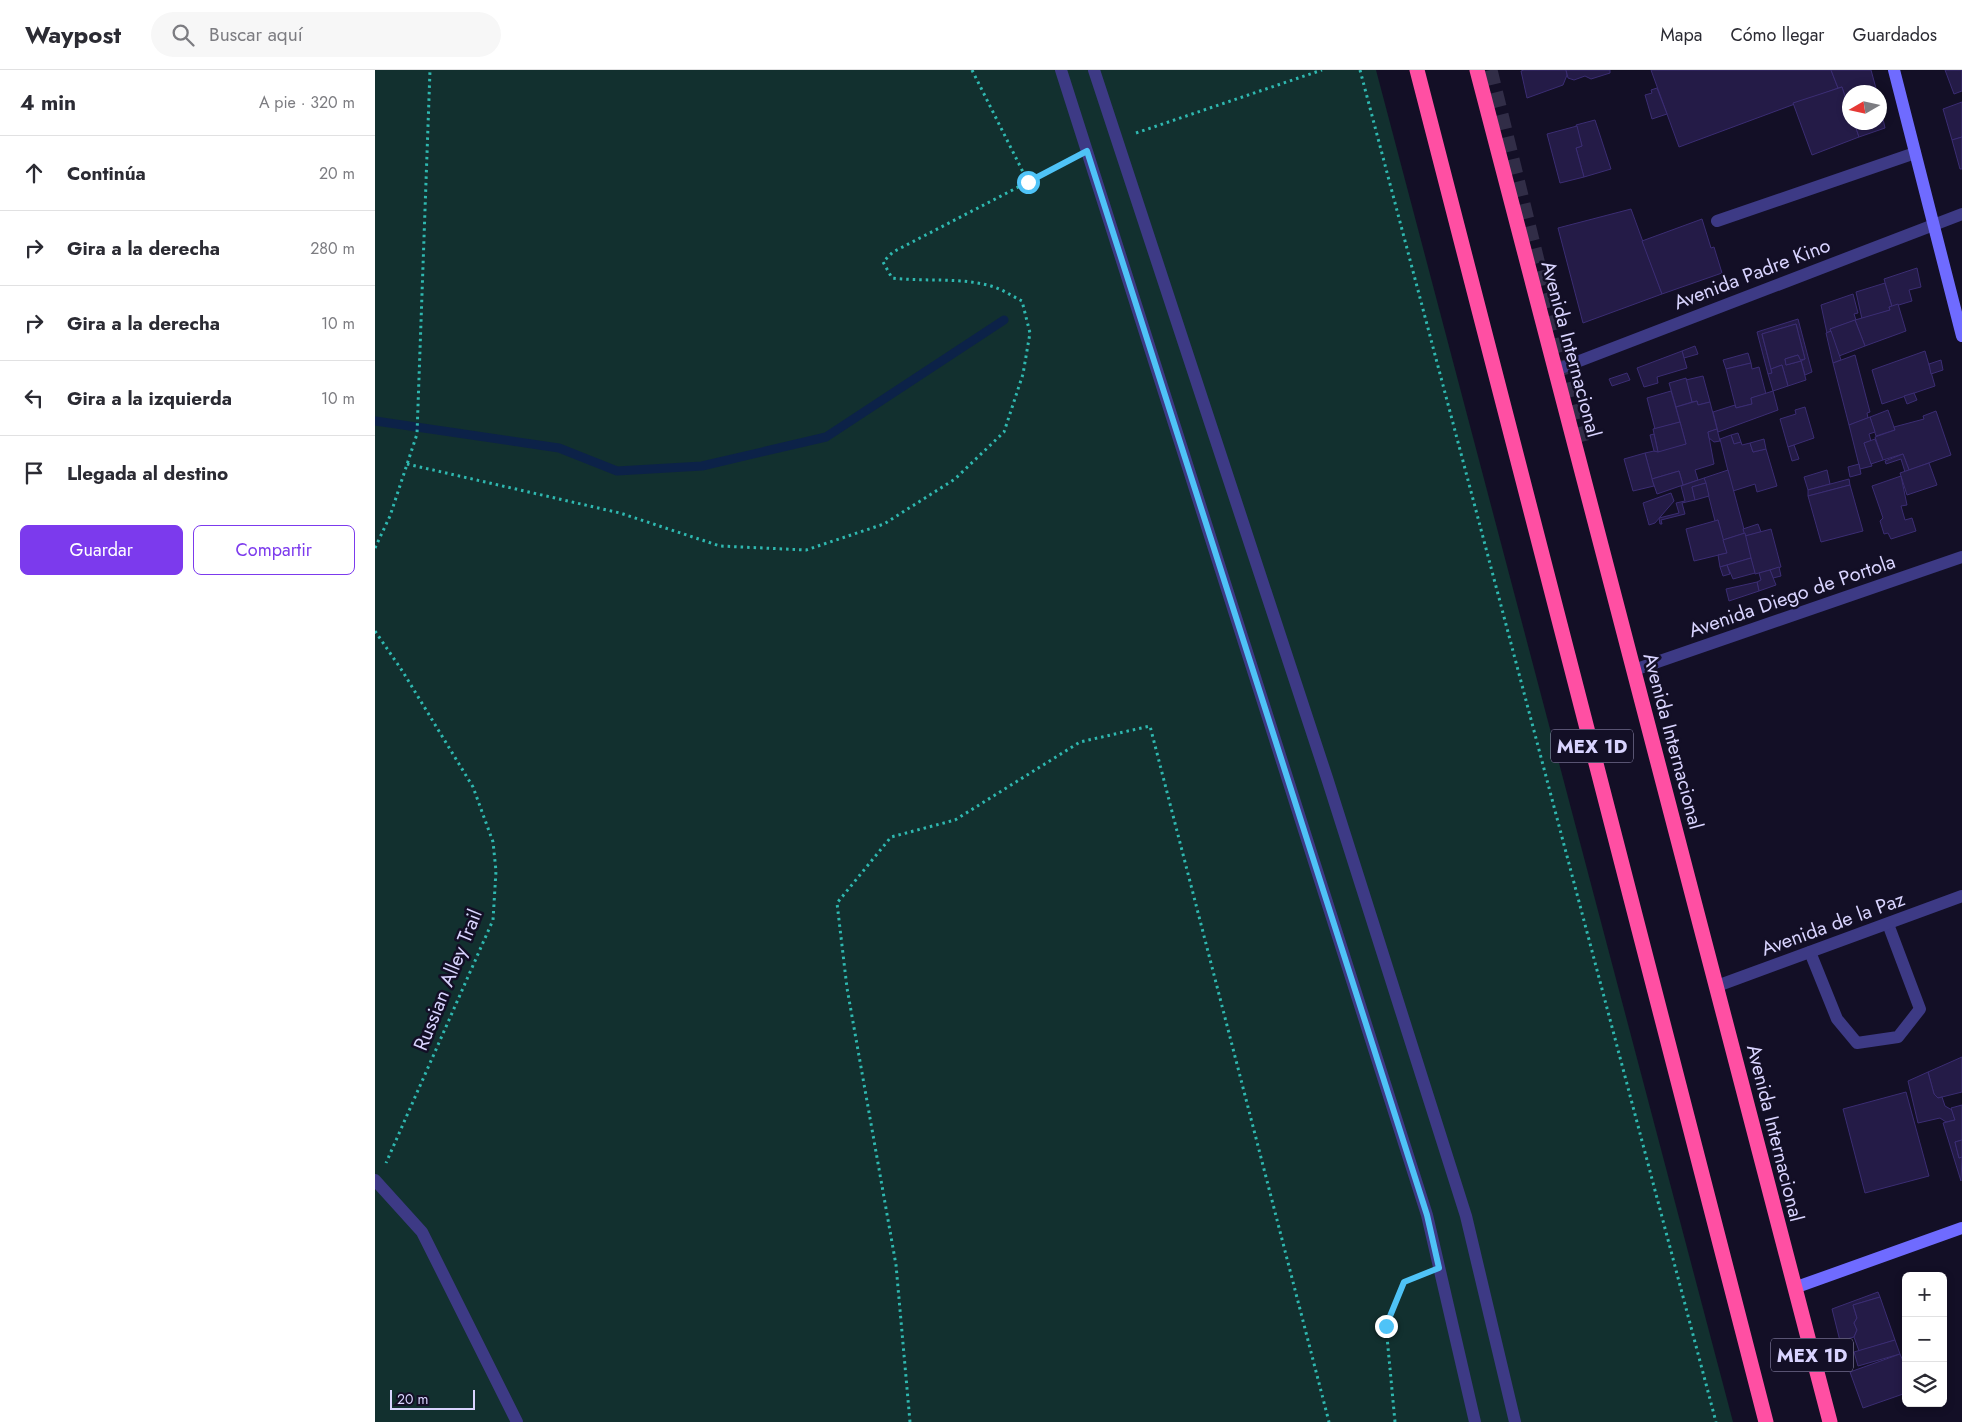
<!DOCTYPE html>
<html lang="es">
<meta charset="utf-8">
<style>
:root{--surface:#fff;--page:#f7f7f7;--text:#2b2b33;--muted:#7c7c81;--line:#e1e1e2;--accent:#7c3aed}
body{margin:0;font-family:Jost,sans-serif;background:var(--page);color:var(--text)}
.controls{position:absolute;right:15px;bottom:15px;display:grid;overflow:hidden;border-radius:8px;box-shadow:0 2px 8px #0003}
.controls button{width:45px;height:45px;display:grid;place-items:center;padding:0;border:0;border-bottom:1px solid var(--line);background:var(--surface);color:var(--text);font:25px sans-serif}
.compass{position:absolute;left:1467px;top:15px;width:45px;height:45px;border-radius:50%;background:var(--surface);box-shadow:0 2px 8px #0003;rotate:261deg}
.scale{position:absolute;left:15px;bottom:12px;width:85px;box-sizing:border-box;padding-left:5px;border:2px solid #d9d4ff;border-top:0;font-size:14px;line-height:18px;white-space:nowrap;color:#d9d4ff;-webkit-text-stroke:4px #130f26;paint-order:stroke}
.stop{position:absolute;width:15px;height:15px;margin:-11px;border:4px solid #4fc3f7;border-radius:50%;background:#fff}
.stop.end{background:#4fc3f7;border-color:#fff;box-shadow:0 1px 5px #0008}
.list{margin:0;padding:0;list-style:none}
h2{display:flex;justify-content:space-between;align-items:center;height:65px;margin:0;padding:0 20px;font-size:21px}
h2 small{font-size:16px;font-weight:400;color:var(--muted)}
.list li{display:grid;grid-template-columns:32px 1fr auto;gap:15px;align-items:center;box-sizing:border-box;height:75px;padding:0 20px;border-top:1px solid var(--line)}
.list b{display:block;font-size:19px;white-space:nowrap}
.list em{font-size:16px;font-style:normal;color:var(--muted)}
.actions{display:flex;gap:10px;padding:15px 20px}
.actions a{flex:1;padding:11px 0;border:1px solid var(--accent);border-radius:8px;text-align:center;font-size:18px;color:var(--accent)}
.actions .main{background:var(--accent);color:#fff}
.icon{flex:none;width:28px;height:28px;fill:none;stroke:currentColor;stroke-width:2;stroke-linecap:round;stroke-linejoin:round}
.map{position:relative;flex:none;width:1587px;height:1352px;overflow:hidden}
header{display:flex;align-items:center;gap:30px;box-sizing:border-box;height:70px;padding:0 25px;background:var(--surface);border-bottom:1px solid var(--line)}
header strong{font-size:24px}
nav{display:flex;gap:28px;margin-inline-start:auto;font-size:18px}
.search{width:350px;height:45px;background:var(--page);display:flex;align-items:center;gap:12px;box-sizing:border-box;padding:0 18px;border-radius:28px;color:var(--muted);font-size:19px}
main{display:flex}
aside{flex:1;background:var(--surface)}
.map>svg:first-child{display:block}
</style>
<header>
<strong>Waypost</strong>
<div class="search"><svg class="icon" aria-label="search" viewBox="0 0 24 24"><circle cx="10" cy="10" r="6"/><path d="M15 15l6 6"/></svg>Buscar aquí</div>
<nav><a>Mapa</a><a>Cómo llegar</a><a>Guardados</a></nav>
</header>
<main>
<aside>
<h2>4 min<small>A pie · 320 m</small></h2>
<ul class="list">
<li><svg class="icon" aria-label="ahead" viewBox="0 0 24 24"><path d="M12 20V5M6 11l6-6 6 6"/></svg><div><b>Continúa</b></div><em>20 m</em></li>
<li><svg class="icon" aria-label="right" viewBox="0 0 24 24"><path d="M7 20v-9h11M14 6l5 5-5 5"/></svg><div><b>Gira a la derecha</b></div><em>280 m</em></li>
<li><svg class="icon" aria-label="right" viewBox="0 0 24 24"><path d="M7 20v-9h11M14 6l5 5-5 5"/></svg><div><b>Gira a la derecha</b></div><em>10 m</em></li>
<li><svg class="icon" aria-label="left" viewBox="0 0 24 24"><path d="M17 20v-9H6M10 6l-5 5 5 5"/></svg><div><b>Gira a la izquierda</b></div><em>10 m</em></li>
<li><svg class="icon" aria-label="arrive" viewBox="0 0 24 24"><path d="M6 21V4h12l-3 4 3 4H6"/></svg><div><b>Llegada al destino</b></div></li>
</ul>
<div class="actions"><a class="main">Guardar</a><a>Compartir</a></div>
</aside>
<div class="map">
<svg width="1587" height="1352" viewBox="0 0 1587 1352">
<rect width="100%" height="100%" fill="#130f26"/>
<polygon fill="#12302f" points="0,0 1001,0 1358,1352 0,1352"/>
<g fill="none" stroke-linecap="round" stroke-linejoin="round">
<polyline stroke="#0c2248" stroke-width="9" points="0,351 184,378 242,401 327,396 451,367 629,250"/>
</g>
<g fill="#241b47" stroke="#3b2d73">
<polygon points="1149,0 1191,0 1192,5 1188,15 1152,28 1146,1"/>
<polygon points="1191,0 1235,0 1235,3 1216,9 1210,6 1199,10 1193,8"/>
<polygon points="1276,0 1456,0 1463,18 1304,77"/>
<polygon points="1456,0 1496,0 1502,22 1474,22 1474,39 1467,17 1463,18"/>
<polygon points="1570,0 1587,0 1587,21 1579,24"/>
<polygon points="1467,17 1474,39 1474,52 1479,52 1484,67 1437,85 1418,33"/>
<polygon points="1282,18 1292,44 1277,49 1270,25 1277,23 1276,20"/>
<polygon points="1587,32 1587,67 1577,70 1568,39"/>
<polygon points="1505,35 1510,58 1484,67 1479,52 1504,52"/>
<polygon points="1220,50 1236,99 1209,107 1201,78 1207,76 1201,55"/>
<polygon points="1202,56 1207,76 1201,78 1209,107 1185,113 1172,64"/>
<polygon points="1587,67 1587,99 1585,99 1577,70"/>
<polygon points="1256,139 1287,224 1208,253 1183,158"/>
<polygon points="1327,149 1336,178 1339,177 1347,203 1287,224 1267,171"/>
<polygon points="1542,198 1546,217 1534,220 1537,231 1517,237 1509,209"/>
<polygon points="1510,213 1517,237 1514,237 1515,240 1487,249 1481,222"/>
<polygon points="1478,224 1483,243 1479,244 1481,250 1455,259 1456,261 1452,263 1446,235"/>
<polygon points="1523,234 1531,261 1490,276 1480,250 1515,240 1514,237"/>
<polygon points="1423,249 1437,302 1430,305 1426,291 1430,289 1421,254 1387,264 1397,303 1393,304 1382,262"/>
<polygon points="1480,250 1490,276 1464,286 1455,259"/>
<polygon points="1421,254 1430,289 1425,290 1423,285 1410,289 1411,295 1426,291 1431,310 1413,316 1407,295 1396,299 1387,264"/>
<polygon points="1456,261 1466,290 1458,293 1451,263"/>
<polygon points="1320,276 1323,284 1309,288 1307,281"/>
<polygon points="1307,281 1312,298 1282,307 1283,313 1269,317 1262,298"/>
<polygon points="1550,281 1560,316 1507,334 1497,300"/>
<polygon points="1373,283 1376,293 1351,299 1348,290"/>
<polygon points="1423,285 1426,291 1411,295 1410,289"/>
<polygon points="1480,285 1495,342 1492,343 1493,348 1474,355 1458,293"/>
<polygon points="1566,290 1568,300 1556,304 1554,294"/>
<polygon points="1376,293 1377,299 1384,297 1391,324 1376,328 1377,334 1361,338 1351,299"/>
<polygon points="1407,295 1413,316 1398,321 1393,304 1397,303 1396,299"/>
<polygon points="1252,303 1255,310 1237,316 1234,309"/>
<polygon points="1328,306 1335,332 1323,335 1322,331 1317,332 1311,310"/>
<polygon points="1311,308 1317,332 1301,337 1294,313"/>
<polygon points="1296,321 1305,352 1280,359 1272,328"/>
<polygon points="1398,321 1403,340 1343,362 1338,342 1360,335 1361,338 1377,334 1376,328"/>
<polygon points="1539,323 1542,330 1532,334 1529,326"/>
<polygon points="1322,331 1323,335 1335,332 1342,359 1333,362 1339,394 1320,400 1323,410 1308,415 1304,401 1277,409 1270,383 1311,374 1301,337"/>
<polygon points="1430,337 1439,368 1413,377 1405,349 1421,344 1420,340"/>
<polygon points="1513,340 1520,360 1501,366 1495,347"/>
<polygon points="1561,341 1576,385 1534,400 1528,384 1508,390 1500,367 1520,360 1519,357 1549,349 1548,346"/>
<polygon points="1495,347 1500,362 1494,364 1496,371 1489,373 1497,396 1485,399 1474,355"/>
<polygon points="1305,352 1311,374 1283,382 1278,359"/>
<polygon points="1342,359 1345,371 1339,372 1334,368 1333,362"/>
<polygon points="1363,363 1366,372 1359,374 1356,365"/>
<polygon points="1279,364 1283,382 1279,381 1275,365"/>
<polygon points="1356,365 1359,374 1366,372 1367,375 1375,373 1378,382 1391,379 1402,416 1382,422 1380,414 1358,421 1345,369"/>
<polygon points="1389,369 1391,379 1378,382 1375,373"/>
<polygon points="1500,369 1508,390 1496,394 1489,373"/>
<polygon points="1419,375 1424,389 1417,391 1413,377"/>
<polygon points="1270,383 1279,416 1258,421 1249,389"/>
<polygon points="1528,384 1534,400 1530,402 1526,389 1511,394 1510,391"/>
<polygon points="1554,393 1562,415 1532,425 1525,403"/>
<polygon points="1484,394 1486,404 1475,407 1473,397"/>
<polygon points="1353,400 1370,463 1348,470 1343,450 1340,451 1329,408"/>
<polygon points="1452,400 1455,414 1433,420 1429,407"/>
<polygon points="1304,401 1308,415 1282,424 1277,409"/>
<polygon points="1526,406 1532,435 1526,436 1530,450 1537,448 1541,461 1516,469 1513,463 1509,464 1505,451 1508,448 1497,416"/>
<polygon points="1329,408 1331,413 1317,417 1320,430 1307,433 1310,444 1286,450 1287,454 1285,454 1284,448 1304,443 1301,433 1310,431 1306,416"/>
<polygon points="1474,409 1475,415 1433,426 1433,420"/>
<polygon points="1331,413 1334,426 1320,430 1317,417"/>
<polygon points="1475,415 1488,461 1446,472 1433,426"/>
<polygon points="1296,423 1299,431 1280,453 1274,455 1268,433"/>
<polygon points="1343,450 1352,483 1319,491 1311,459"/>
<polygon points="1383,454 1386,462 1370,466 1368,459"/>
<polygon points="1396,459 1406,497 1380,504 1370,466"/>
<polygon points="1370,463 1376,488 1345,497 1343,485 1352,483 1348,470"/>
<polygon points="1376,488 1380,503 1358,509 1352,495"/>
<polygon points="1352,495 1355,504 1348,506 1345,497"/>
<polygon points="1404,497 1406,506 1398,508 1395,500"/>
<polygon points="1395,500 1401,515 1384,521 1382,512 1386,510 1384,503"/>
<polygon points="1382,512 1384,521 1354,531 1351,519"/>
<polygon points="1587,987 1587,1022 1563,1028 1559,1024 1553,1002"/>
<polygon points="1553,1002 1559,1024 1563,1028 1567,1027 1570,1036 1577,1040 1580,1050 1571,1052 1565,1048 1543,1053 1533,1011"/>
<polygon points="1531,1022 1554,1106 1490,1123 1468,1039"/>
<polygon points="1587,1035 1587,1070 1580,1072 1584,1088 1587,1087 1586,1111 1568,1053 1580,1050 1576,1038"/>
<polygon points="1587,1070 1587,1087 1584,1088 1580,1072"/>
<polygon points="1503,1222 1505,1227 1478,1235 1482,1248 1479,1253 1482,1260 1479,1267 1465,1271 1457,1239"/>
<polygon points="1505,1227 1520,1270 1484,1281 1479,1267 1482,1260 1479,1253 1482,1248 1478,1235"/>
<polygon points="1520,1270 1525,1284 1483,1296 1479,1282"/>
<polygon points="1525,1284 1531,1298 1531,1323 1488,1338 1475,1302"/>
</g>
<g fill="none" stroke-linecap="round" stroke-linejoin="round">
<polyline stroke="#312d47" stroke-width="15" stroke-dasharray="15 8" stroke-linecap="butt" points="1115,0 1207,373"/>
<g stroke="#2fb8b0" stroke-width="3" stroke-dasharray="2.5 4" stroke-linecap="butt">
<polyline points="597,0 653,112 694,91"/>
<polyline points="985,0 1341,1352"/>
<polyline points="761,63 947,0"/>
<path d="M 32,394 L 245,443 L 345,476 L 431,480 L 509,454 L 580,409 L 629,362 L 648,304 L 655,263 L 647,231 C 637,226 627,219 616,216 C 584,207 550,212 517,208 L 508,192 L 518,182 L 653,112"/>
<polyline points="0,478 15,446 42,364 55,0"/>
<polyline points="0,561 28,602 98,717 118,772 121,801 118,850 11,1093"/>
<polyline points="535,1352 521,1195 472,918 462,833 516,767 580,750 705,672 775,656 954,1352"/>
<polyline points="1020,1352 1011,1256 1029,1212 1046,1205"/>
</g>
<g stroke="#3d3a85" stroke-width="12">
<polyline points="686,0 1052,1145 1100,1352"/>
<polyline points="719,0 952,708 1091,1146 1140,1352"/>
<polyline points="1342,151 1540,83"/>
<polyline points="1435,882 1462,949 1482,973 1523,967 1545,939 1513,854"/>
</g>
<g stroke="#3d3a85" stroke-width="12">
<polyline points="1181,300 1587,144"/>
<polyline points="1259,600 1587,487"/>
<polyline points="1342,916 1587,826"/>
<polyline points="0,1110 47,1162 142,1352"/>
</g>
<g stroke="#6f6bff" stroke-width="12">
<polyline points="1519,0 1587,266"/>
<polyline points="1419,1218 1587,1158"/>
</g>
<g stroke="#ff4fa3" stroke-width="15">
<polyline points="1042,0 1391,1352"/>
<polyline points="1102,0 1455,1352"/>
</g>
</g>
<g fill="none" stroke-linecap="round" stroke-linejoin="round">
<polyline stroke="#4fc3f7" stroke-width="6" points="653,112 712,81 1052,1145 1064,1198 1029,1212 1011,1256"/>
</g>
<g text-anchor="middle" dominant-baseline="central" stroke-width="5" stroke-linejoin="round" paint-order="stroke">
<g fill="#130f26" stroke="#9e99be" stroke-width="1">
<rect x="1176" y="659.5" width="82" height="33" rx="4"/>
<rect x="1396" y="1268.5" width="82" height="33" rx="4"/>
</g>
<g font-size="19" font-weight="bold" fill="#d9d4ff">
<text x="1217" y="676">MEX 1D</text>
<text x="1437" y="1285">MEX 1D</text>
</g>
<g font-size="20" fill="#d9d4ff" stroke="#130f26">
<text transform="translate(1377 204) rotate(-21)">Avenida Padre Kino</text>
<text transform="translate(1196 279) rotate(75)">Avenida Internacional</text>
<text transform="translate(1417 526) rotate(-19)">Avenida Diego de Portola</text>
<text transform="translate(1298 671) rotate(75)">Avenida Internacional</text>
<text transform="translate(1458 854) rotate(-20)">Avenida de la Paz</text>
<text transform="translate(73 910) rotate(-68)">Russian Alley Trail</text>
<text transform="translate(1400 1063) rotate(76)">Avenida Internacional</text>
</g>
</g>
</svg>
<div class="controls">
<button>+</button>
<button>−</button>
<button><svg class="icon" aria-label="layers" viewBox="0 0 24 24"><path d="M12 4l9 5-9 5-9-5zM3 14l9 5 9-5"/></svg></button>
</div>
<svg class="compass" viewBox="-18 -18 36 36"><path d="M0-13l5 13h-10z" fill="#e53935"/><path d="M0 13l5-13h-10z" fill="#7c7c81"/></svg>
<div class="scale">20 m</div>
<div class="stop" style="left:653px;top:112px"></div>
<div class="stop end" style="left:1011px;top:1256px"></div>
</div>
</main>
